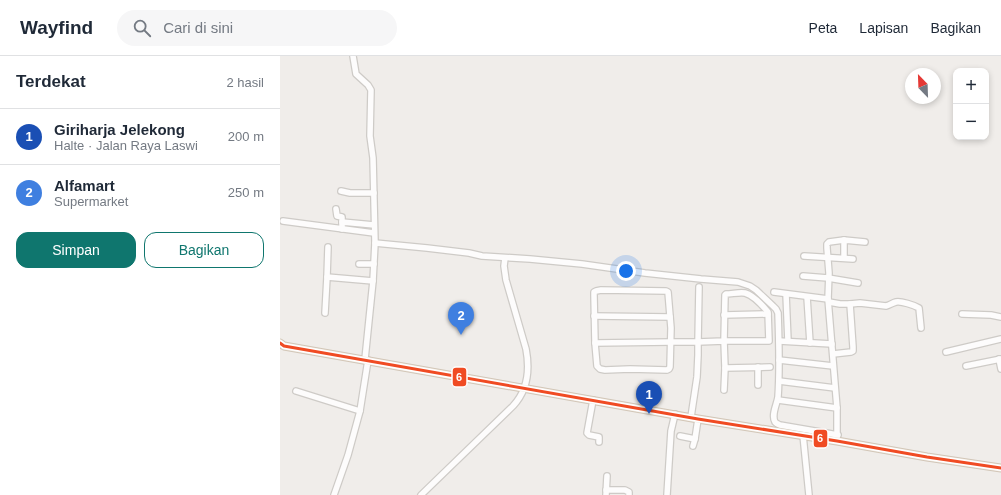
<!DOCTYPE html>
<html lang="id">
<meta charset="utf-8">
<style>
:root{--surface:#fff;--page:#f6f6f7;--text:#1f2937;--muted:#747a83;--line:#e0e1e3;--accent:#0f766e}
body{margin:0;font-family:Helvetica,sans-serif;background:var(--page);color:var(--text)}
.controls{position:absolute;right:12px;top:12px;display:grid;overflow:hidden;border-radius:8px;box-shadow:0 2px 6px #0003}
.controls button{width:36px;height:36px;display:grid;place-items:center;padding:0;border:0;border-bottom:1px solid var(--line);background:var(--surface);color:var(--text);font:20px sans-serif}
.compass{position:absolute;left:625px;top:12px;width:36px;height:36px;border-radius:50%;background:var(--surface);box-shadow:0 2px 6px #0003;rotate:337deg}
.you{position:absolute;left:346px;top:215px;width:14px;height:14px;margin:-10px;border:3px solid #fff;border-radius:50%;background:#1a73e8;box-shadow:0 0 0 6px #1a73e833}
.badge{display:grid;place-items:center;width:26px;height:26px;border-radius:50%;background:var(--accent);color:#fff;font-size:13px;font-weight:700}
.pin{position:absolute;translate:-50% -33px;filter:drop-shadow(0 1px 2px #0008)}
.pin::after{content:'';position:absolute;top:21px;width:14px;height:12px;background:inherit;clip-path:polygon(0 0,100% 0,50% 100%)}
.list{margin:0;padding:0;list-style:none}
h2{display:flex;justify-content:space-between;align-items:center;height:52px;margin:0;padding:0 16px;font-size:17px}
h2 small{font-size:13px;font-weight:400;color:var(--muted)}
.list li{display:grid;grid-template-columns:26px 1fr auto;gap:12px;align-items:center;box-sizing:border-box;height:56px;padding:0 16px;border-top:1px solid var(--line)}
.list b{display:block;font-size:15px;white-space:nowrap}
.list p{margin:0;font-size:13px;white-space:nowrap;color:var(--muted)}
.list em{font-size:13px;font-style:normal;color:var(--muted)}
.actions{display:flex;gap:8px;padding:12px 16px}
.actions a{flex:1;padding:9px 0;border:1px solid var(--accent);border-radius:12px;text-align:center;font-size:14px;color:var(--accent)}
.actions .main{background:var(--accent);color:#fff}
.icon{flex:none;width:22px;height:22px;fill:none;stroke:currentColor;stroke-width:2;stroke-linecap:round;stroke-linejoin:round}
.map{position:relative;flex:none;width:721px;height:439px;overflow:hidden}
header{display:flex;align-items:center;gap:24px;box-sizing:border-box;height:56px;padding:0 20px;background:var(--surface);border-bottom:1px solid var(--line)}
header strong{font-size:19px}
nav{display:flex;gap:22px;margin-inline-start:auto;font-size:14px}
.search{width:280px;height:36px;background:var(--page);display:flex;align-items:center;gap:10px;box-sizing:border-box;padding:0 14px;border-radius:22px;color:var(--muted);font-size:15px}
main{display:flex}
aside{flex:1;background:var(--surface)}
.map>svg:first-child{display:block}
</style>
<header>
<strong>Wayfind</strong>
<div class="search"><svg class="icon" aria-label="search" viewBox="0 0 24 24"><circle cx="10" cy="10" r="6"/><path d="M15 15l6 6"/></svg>Cari di sini</div>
<nav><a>Peta</a><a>Lapisan</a><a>Bagikan</a></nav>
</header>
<main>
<aside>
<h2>Terdekat<small>2 hasil</small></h2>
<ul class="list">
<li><span class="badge" style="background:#1a4fb4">1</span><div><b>Giriharja Jelekong</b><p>Halte · Jalan Raya Laswi</p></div><em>200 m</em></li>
<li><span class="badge" style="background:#3f7fe0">2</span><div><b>Alfamart</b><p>Supermarket</p></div><em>250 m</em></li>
</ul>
<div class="actions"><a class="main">Simpan</a><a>Bagikan</a></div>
</aside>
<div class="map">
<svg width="721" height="439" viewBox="0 0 721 439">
<rect width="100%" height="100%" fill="#f0edea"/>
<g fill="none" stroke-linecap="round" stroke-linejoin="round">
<defs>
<g id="minor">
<polyline points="73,0 76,18 88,29 91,34 90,80 93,102 95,187 93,225 85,303"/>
<polyline points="61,135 70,137 94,137"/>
<polyline points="56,153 57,160 62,161 62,166"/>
<polyline points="3,165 94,177"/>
<polyline points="62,173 62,166 94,169"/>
<path d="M 95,187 L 147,192 L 189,197 L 202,200 L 250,203 L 302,208 L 365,217 L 421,223 L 458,226 L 470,230 L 476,234 L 493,250 L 496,253 L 498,257 C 499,285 500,313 498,341 C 497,348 491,359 495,366 C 497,368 498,368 500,369 L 558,379"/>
<polyline points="524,200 573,203"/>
<polyline points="564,202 564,184 585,186"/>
<polyline points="79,208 94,208"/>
<polyline points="523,220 548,222 578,227"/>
<polyline points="47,221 48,191"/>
<polygon points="321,234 386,235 388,236 391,272 390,311 389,313 387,314 350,313 325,314 320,313 317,310 315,287 314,239 314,236 316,235"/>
<polyline points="494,236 548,243"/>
<polyline points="506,238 508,285"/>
<polyline points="527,241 530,287"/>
<polyline points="549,246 560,248 570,248 573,291 573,295 571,296 553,298"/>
<path d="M 570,248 L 580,247 L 606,250 C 610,249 612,247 616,246 C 621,245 634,249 639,252 L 641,272"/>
<polyline points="45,257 47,221 93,225"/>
<polyline points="682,258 711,259 721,261"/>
<polyline points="444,259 488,258"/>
<polyline points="314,260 390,261"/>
<polyline points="499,285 552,288"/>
<path d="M 315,287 L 391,286 L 418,286 L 444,285 L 445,239 L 446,238 C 452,238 459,236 465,237 C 473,239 483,250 488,256 L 489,285 L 444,285 L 445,312 L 490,311"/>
<polyline points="666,296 721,283"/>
<polyline points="719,303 721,313"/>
<polyline points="499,304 553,310"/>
<polyline points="686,310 721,303"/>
<polyline points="478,311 478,329"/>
<polyline points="499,325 555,332"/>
<polyline points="444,334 445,312"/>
<polyline points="16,335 80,355"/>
<polyline points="313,344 307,377 309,379 319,381 319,386"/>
<polyline points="498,344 557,352"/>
<polyline points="411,361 417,321 418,299 418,286 419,231"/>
<polyline points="523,379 529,439"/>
<polyline points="400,380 415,383 418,363"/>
<polyline points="557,381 557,352 548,243 549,217 547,192 547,188 549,186 564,184"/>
<polyline points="413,390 415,383"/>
<polyline points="326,434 345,434 349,436 349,439"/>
<polyline points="54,439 68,399 80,355 88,304"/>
<path d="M 141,439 L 233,350 C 248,334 250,314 246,293 L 226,224 L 224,210 L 225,202"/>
<polyline points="326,439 327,420"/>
<polyline points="387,439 391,375 395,358"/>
</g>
<polyline id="major" points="0,287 4,290 418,363 557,385 647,401 721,412"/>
</defs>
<use href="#minor" stroke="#cecbc7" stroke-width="8"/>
<use href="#major" stroke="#d2c6b7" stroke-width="9"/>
<use href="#minor" stroke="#fdfcfc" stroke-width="5.5"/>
<use href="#major" stroke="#f1ebe4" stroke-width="7"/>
<defs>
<polyline id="bus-1" points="0,287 4,290 418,363 557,385 647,401 721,412"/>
</defs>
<use href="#bus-1" stroke="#fff" stroke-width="6"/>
<use href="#bus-1" stroke="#f04b23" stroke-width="3"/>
</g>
<g stroke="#fff" stroke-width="1.5">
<rect x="172" y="311" width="15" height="20" rx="4" fill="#f04b23"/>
<rect x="533" y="373" width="15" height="19" rx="4" fill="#f04b23"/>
</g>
<g font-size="11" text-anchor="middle" font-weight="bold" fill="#fff">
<text x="179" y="325">6</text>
<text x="540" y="386">6</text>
</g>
</svg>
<div class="controls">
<button>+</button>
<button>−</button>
</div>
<svg class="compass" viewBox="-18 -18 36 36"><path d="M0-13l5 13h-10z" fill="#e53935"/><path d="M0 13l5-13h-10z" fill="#747a83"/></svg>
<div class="you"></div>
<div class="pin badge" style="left:369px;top:358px;background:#1a4fb4">1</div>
<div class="pin badge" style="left:181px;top:279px;background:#3f7fe0">2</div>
</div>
</main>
